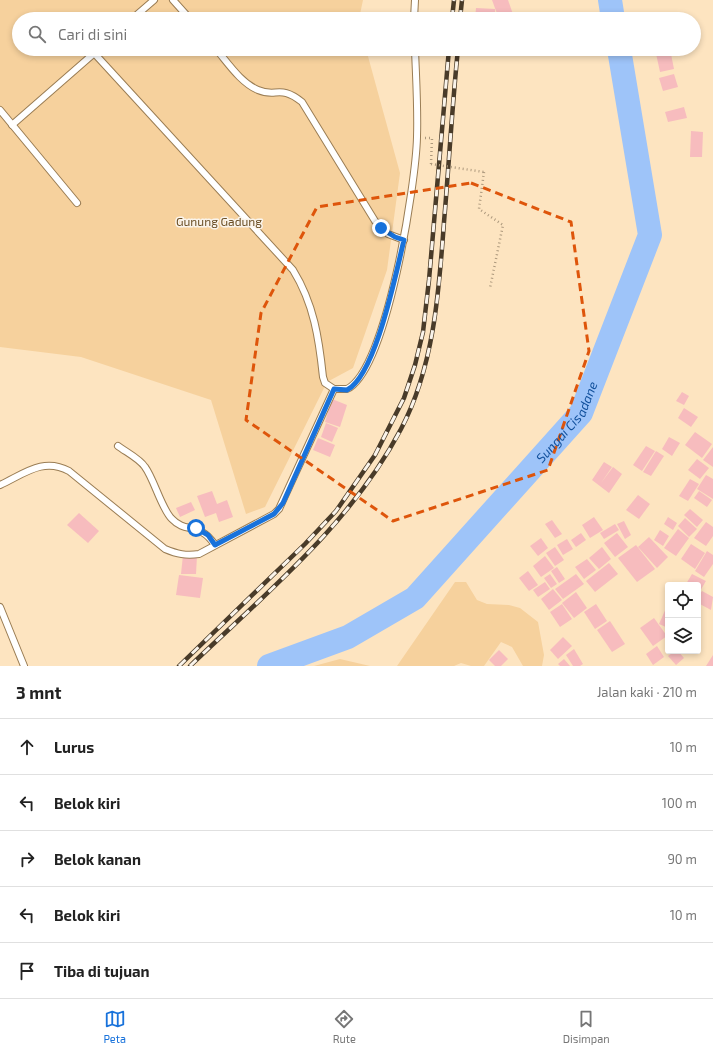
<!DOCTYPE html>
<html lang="id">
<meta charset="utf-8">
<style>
:root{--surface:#fff;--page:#f2f2f2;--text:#222;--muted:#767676;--line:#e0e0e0;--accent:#1872db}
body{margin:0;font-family:"Exo 2",sans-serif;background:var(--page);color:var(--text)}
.controls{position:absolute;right:12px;bottom:12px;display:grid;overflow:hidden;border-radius:4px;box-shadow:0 2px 6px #0003}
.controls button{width:36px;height:36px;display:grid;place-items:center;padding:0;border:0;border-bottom:1px solid var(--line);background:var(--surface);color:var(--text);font:20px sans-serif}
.stop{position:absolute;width:12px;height:12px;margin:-9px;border:3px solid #1872db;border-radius:50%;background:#fff}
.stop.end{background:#1872db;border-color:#fff;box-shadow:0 1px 4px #0008}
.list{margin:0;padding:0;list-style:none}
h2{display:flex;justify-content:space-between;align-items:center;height:52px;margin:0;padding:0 16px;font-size:17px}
h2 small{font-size:13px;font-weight:400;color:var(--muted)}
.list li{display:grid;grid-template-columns:26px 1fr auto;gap:12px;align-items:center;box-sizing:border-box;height:56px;padding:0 16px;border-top:1px solid var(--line)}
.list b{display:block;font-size:15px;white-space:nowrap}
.list em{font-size:13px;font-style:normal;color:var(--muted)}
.icon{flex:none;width:22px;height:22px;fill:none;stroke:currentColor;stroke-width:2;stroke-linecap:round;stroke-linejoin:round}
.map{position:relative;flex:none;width:713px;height:666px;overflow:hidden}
.search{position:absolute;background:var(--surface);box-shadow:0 2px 6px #0003;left:12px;right:12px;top:12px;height:44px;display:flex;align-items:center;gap:10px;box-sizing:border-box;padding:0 14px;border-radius:22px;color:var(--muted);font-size:15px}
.sheet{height:332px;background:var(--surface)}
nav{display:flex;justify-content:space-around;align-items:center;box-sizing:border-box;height:56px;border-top:1px solid var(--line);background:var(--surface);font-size:11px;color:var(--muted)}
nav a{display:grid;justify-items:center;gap:2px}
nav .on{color:var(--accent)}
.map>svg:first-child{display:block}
</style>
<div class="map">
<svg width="713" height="666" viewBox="0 0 713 666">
<rect width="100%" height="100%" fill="#fde4c0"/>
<g fill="#f6d19d">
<polygon points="0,0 363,0 359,19 19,19 19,49 366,49 400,173 387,270 353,368 327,382 265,507 246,514 211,400 81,357 0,347"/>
<polygon points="455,582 466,582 477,600 487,604 509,605 520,608 538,622 544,655 542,666 523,666 512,647 501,642 484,666 471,666 461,663 454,666 397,666"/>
<polygon points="340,659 370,666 314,666"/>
</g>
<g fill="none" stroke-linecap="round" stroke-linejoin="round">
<g stroke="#9ec4f9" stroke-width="24">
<polyline points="610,0 613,19"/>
<path id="s1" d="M 269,666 L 348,637 L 415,598 L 581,413 L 650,235 L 619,49"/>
</g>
</g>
<g fill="#f7bcbe">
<polygon points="492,0 508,0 514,17 499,19"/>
<polygon points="476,8 495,9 495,19 475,19"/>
<polygon points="655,49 670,49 674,69 660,72"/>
<polygon points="674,74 678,87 663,91 659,78"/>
<polygon points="684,107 687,118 668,122 665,112"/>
<polygon points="691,131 703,132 702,157 690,157"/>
<polygon points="682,392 689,396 684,405 676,401"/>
<polygon points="332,399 347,405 340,427 325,422"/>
<polygon points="684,408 698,417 691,427 678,418"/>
<polygon points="326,423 338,428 332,442 321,437"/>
<polygon points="695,432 712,444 702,458 685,445"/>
<polygon points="669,437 680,443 672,456 662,449"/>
<polygon points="318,438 335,445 330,457 313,450"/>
<polygon points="646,446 655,451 642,471 633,465"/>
<polygon points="713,447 713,467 703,460"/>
<polygon points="656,451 664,456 651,476 643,472"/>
<polygon points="697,459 709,468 700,479 688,470"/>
<polygon points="604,462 612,467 601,483 613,467 622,474 609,493 592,480"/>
<polygon points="706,475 713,479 713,499 697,489"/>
<polygon points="690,479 699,484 688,501 679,496"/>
<polygon points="212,491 217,504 227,500 233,517 219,522 216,513 205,517 197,496"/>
<polygon points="699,491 712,500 707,507 694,498"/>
<polygon points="638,495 650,504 639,519 626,510"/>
<polygon points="191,502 195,510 180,517 176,508"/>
<polygon points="690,509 703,520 697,527 684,515"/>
<polygon points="79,513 99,531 88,543 67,525"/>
<polygon points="594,517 603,530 590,538 582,525"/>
<polygon points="668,517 677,523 673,530 664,524"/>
<polygon points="685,518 697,529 689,537 678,526"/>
<polygon points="552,520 562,534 555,538 545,524"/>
<polygon points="624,521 631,535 625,539 617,524"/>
<polygon points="706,522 713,527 713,536 706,546 694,538"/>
<polygon points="615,524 619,530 604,539 600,533"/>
<polygon points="678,529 689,538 676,556 664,548"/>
<polygon points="660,530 669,536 663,546 654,540"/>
<polygon points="581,533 586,540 576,547 571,540"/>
<polygon points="617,533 628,547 615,557 604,543"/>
<polygon points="649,537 668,557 657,568 638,547"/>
<polygon points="541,538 548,548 538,556 530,546"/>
<polygon points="567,539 573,549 563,555 557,545"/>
<polygon points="691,544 705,553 695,569 681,559"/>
<polygon points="636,545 655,569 637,582 618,558"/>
<polygon points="555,547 564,560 555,566 546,553"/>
<polygon points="602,547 611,559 599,569 589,558"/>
<polygon points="707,551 713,555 713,564 704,577 695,571"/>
<polygon points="183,555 197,556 196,574 181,574"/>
<polygon points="545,556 554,568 541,577 533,566"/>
<polygon points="587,559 596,570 584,579 575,567"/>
<polygon points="609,563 618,574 595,592 586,581"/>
<polygon points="557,567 565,579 559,583 551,571"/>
<polygon points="528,571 538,585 529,591 519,578"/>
<polygon points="550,574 557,584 551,588 544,578"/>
<polygon points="576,574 584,584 563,599 555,589"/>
<polygon points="692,574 706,581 700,591 698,590 698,585 686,584"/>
<polygon points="179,575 203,578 200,598 176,595"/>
<polygon points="545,582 550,589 538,597 533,590"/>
<polygon points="553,589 562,600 549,610 541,599"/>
<polygon points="702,591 713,597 711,610 698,603 698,597"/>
<polygon points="576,592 587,608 574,618 562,603"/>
<polygon points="562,604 572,619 560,627 550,612"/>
<polygon points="596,604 607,621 595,629 584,612"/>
<polygon points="667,606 668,606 668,628 659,624"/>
<polygon points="654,618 667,636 653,646 640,628"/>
<polygon points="610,621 625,644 612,652 597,630"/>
<polygon points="563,637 572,646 558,659 550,650"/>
<polygon points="657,646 664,657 653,665 646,654"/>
<polygon points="574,649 583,664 580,666 573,666 566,655"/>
<polygon points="499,650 508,659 501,666 495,666 489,660"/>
<polygon points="675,651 678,651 684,658 676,665 668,656"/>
<polygon points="713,655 713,666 706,666"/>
<polygon points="564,659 570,666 560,666 558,664"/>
</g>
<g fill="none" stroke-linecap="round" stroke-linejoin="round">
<defs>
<g id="service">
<polyline points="173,0 190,19"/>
<polyline points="132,19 154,0"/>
<polyline points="414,19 415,0"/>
<path d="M 216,49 C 228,63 241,83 258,90 C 276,98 280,84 302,102 L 375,221 L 388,234 L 404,240"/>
<polyline points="0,110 77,203"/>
<polyline points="12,125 99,49"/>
<path d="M 334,389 L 347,389 C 387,370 416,182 417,137 C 418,108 416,78 415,49"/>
<path d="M 118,446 C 126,452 140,459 145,467 C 154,479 162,510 172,519 C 186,534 199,521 215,545"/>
<path d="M 0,485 C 24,474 43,457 69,471 L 165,549 C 177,554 186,556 199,554 L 274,514 L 279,509 L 334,389 L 325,383 L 323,377 C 319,339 314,304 293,270 L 94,53"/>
<polyline points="0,607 24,666"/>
</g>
</defs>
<use href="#service" stroke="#9a7d54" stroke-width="8"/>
<g stroke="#ad997d" stroke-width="2.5" stroke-dasharray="1 3" stroke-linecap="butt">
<polyline points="425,138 432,138 431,164"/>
<polyline points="484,172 479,209 503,225 490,288"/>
</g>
<use href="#service" stroke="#fff" stroke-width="6"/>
<defs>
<g id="rail">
<polyline points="452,19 454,0"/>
<polyline points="460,19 462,0"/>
<polyline points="179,666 305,544 336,511 375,455 404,398 415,365 423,332 429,280 449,49"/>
<path d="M 190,666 C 266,593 351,524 401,429 C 434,367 439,291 444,222 C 449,164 452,107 458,49"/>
</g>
</defs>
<use href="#rail" stroke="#493b29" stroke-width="4.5"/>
<use href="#rail" stroke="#faf4eb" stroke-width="3" stroke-dasharray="9" stroke-linecap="butt"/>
<polyline stroke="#ad997d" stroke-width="2.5" stroke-dasharray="1 3" stroke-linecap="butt" points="431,164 484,172"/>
</g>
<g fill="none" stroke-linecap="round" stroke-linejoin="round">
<path stroke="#1872db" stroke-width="5" d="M 196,528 L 208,535 L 215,545 L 274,514 L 283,503 L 334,389 L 347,390 C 376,375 396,272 404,240 L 395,237 L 381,228"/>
</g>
<path fill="none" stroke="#de550b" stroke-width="3" stroke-dasharray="8 5" stroke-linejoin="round" d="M 471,183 L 571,222 L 589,351 L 548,470 L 393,521 L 246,420 L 261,313 L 317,207 Z"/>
<g text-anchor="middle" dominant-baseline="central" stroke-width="3" stroke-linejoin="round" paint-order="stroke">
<g font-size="12" fill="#6b4f25" stroke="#faf4eb">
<text x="219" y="221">Gunung Gadung</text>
</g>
<g font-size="13" font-style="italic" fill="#12519d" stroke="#faf4eb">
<text stroke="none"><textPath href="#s1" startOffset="395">Sungai Cisadane</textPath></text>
</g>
</g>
</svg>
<div class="controls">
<button><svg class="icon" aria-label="locate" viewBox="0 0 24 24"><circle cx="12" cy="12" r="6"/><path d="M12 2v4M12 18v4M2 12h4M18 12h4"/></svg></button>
<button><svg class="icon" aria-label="layers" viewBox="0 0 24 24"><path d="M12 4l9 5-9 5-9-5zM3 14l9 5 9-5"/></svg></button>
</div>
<div class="stop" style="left:196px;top:528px"></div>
<div class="stop end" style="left:381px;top:228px"></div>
<div class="search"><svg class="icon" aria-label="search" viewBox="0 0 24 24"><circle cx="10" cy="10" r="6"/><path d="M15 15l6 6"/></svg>Cari di sini</div>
</div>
<section class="sheet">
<h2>3 mnt<small>Jalan kaki · 210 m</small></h2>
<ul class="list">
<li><svg class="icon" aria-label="ahead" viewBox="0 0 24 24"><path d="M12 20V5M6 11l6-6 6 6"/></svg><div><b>Lurus</b></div><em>10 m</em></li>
<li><svg class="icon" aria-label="left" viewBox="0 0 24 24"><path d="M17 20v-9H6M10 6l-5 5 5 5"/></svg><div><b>Belok kiri</b></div><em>100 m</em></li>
<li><svg class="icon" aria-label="right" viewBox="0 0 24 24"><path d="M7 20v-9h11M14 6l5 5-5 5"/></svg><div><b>Belok kanan</b></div><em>90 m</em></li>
<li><svg class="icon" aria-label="left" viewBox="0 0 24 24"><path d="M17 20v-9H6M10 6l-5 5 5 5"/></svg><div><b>Belok kiri</b></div><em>10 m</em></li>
<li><svg class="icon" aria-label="arrive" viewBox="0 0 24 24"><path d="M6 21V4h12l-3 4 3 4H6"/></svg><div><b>Tiba di tujuan</b></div></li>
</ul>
</section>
<nav>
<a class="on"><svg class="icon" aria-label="map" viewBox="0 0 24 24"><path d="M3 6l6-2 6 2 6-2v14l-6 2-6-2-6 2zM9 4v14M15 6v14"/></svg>Peta</a>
<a><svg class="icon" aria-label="directions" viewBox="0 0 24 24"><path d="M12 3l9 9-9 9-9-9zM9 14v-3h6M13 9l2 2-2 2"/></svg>Rute</a>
<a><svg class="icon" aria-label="saved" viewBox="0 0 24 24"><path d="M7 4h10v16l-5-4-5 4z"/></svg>Disimpan</a>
</nav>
